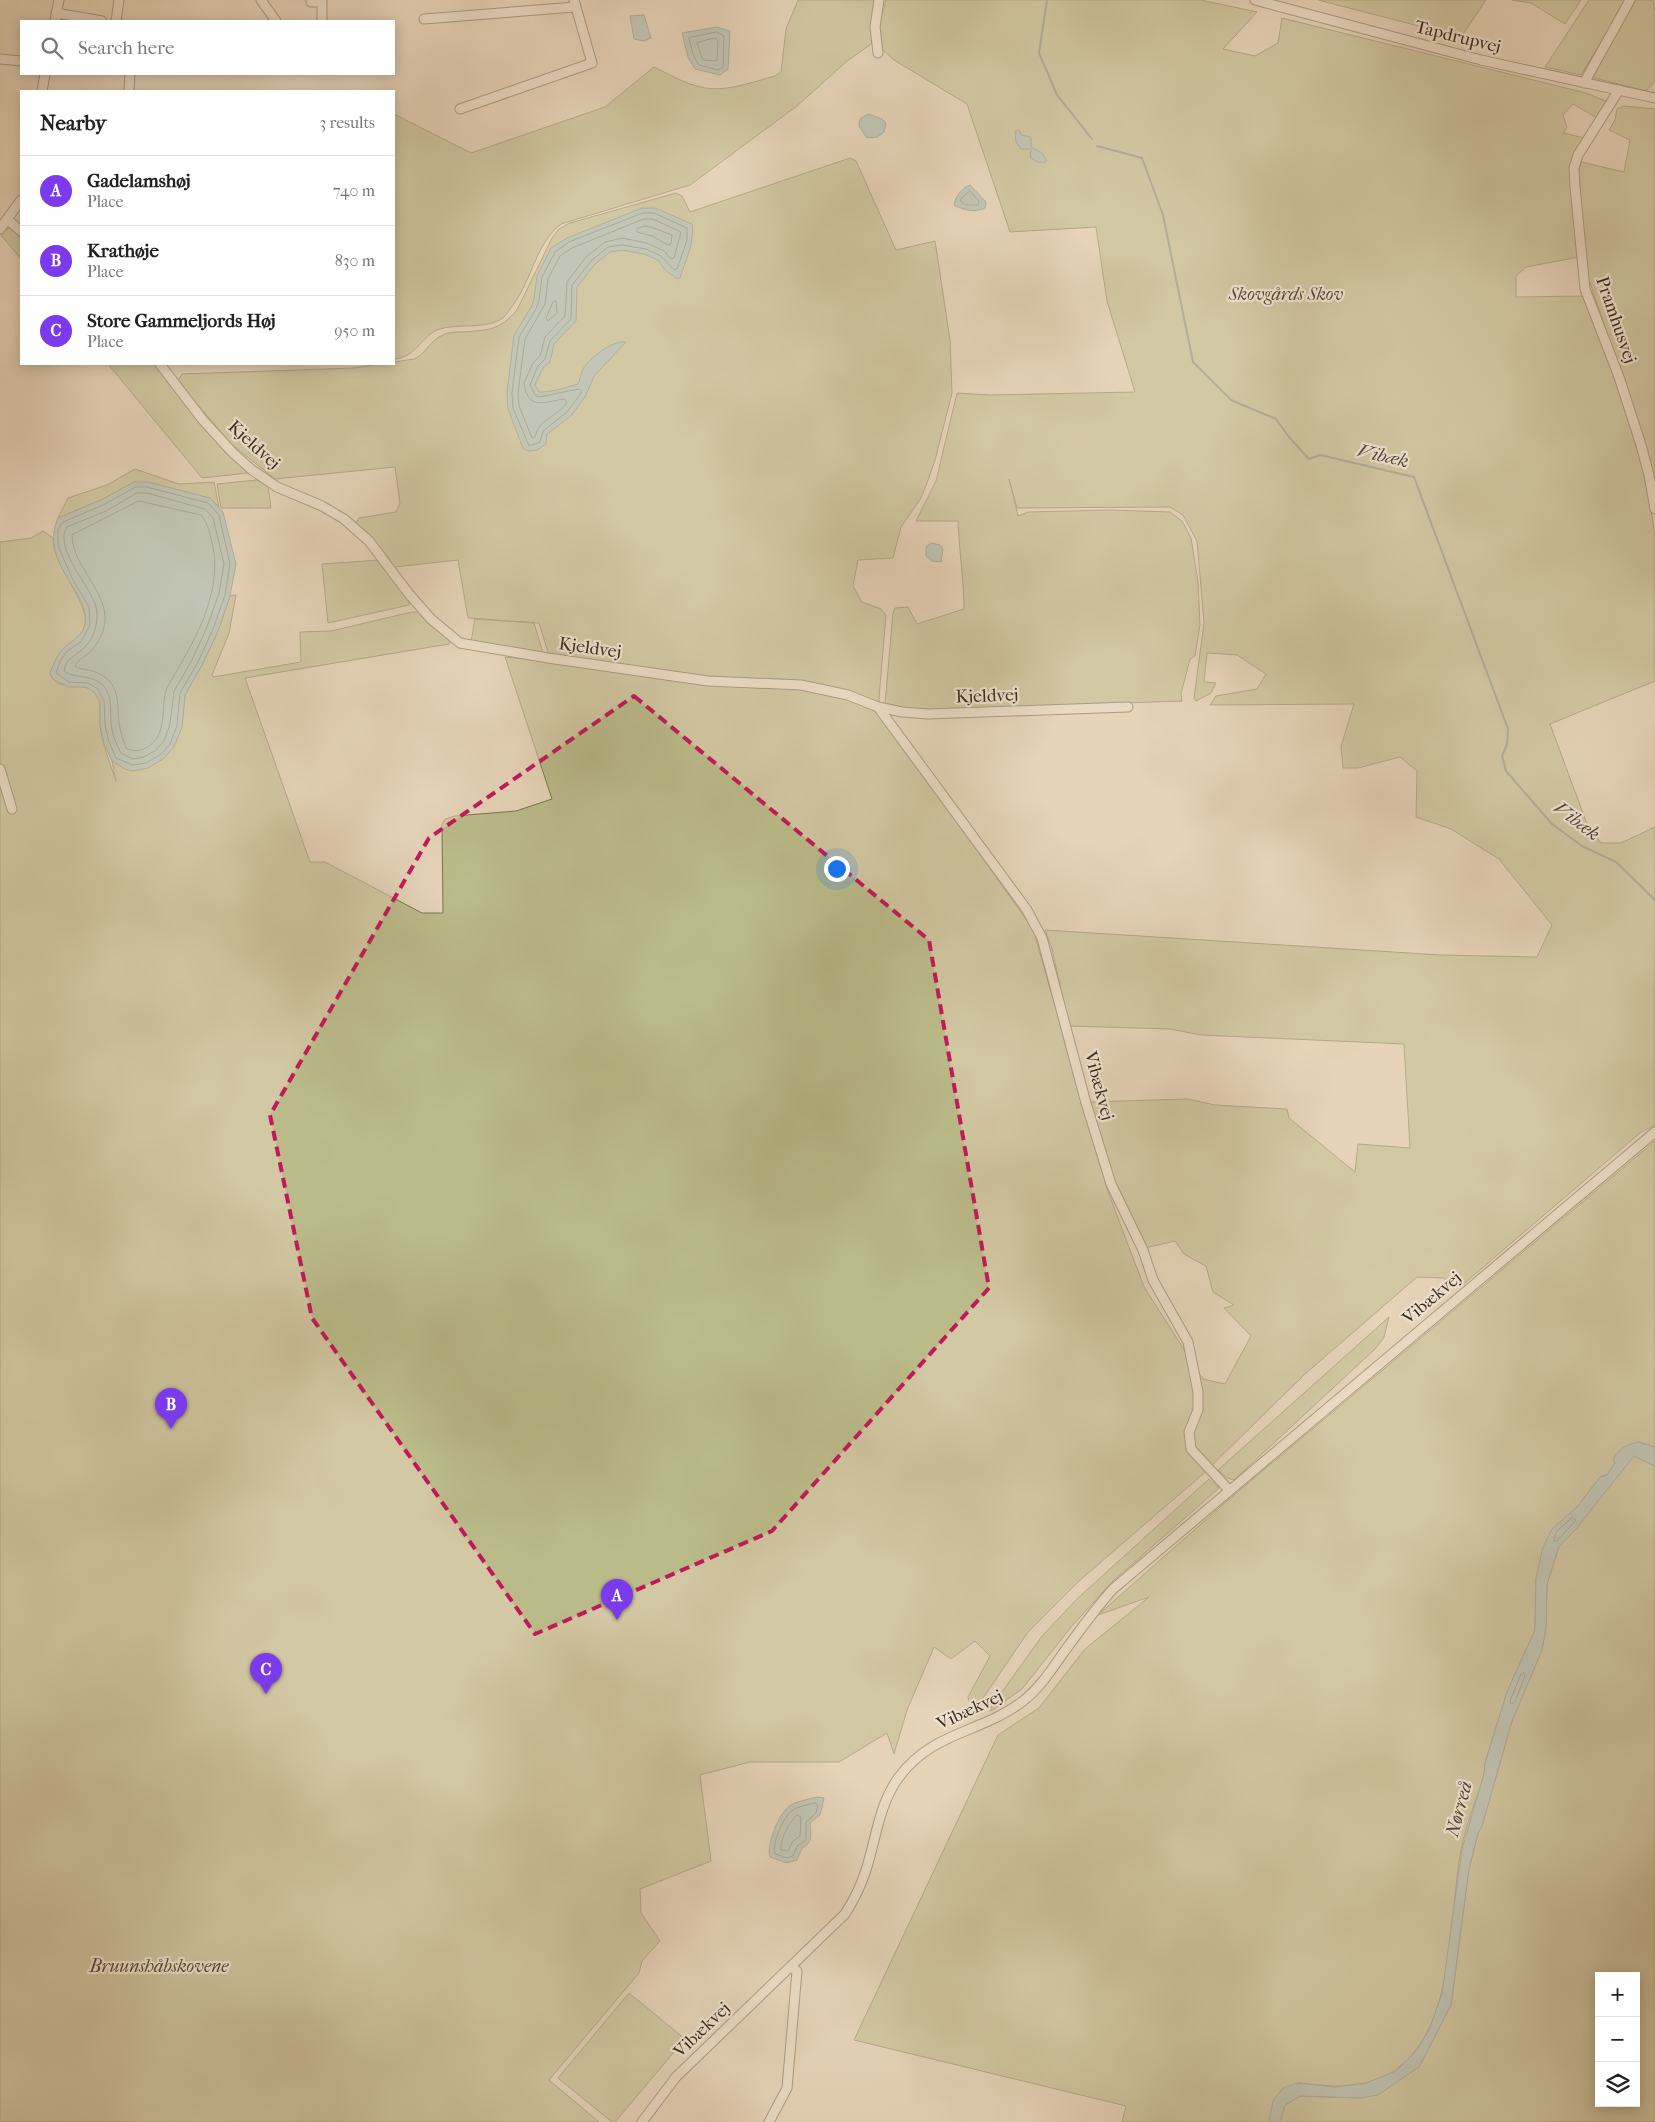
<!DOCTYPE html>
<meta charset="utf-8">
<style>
:root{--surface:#fff;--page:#f6f6f6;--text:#222;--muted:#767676;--line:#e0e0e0;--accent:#7c3aed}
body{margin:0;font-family:"IM FELL French Canon",serif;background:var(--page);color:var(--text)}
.controls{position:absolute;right:15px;bottom:15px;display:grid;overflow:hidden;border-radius:0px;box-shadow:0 2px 12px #0003}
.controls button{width:45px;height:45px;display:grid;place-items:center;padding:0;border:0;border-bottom:1px solid var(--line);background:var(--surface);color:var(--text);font:25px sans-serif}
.you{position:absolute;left:836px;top:868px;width:18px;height:18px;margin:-12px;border:4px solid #fff;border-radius:50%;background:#1a73e8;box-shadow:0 0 0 8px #1a73e833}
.badge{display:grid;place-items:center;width:32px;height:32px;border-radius:50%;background:var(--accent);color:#fff;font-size:16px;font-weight:700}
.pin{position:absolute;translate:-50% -41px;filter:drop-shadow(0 1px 2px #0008)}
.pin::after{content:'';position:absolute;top:26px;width:18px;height:15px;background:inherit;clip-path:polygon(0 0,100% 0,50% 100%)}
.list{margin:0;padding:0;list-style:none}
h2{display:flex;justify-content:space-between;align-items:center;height:65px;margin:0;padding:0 20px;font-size:21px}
h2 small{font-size:16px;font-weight:400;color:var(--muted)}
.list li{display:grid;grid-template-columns:32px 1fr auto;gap:15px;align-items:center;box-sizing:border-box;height:70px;padding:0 20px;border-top:1px solid var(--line)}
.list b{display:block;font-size:19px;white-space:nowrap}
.list p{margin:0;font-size:16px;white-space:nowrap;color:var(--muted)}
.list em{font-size:16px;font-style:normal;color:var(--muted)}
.icon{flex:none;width:28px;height:28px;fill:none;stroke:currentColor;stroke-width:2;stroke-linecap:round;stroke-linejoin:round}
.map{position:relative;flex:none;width:1655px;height:2122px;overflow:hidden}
.search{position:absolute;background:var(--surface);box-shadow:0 2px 12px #0003;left:20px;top:20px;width:375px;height:55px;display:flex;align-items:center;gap:12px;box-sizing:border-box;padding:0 18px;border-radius:0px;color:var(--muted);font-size:19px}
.panel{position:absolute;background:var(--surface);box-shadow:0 2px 12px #0003;left:20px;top:90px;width:375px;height:275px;border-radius:0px}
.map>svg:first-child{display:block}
</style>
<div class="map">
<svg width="1655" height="2122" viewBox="0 0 1655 2122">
<rect width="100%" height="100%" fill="#e6d3b8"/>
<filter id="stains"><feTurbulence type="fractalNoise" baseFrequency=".004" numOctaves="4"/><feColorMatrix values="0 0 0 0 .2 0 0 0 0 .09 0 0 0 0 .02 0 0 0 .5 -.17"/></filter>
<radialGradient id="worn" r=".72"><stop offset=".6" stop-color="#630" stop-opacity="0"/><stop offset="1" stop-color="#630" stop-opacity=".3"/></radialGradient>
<g fill="#bbbb8a" stroke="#7c7452" fill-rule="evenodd">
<path d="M 798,0 L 875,0 L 872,41 L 870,45 L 847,61 L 797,106 L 690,185 L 561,224 C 536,243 532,280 513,305 C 510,309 507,314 504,317 C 486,331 458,322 437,330 C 421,337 415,358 394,359 L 394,114 L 471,153 L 605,107 L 654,67 C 669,74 685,84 701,87 C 725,93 752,82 775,76 L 781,72 L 786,29 Z"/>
<path d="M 886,0 L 1201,0 L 1257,12 L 1223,49 L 1255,56 L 1278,43 L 1282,18 L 1586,93 L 1608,102 L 1597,118 L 1573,104 L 1563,115 L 1567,127 L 1562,135 L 1564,133 L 1584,138 L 1575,157 L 1579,257 L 1526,267 L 1516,276 L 1516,297 L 1584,296 C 1614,374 1645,453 1655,537 L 1655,681 L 1550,724 L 1587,824 L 1601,843 L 1621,843 L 1655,827 L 1655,1125 L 1641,1132 L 1460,1287 L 1443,1278 L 1417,1277 L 1305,1374 L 1203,1474 L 1079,1581 L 1028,1632 L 973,1713 L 968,1697 L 990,1656 L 975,1641 L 951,1659 L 934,1647 L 907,1710 L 894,1754 L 887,1733 L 839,1762 L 750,1762 L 700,1775 L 711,1861 L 640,1889 L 641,1913 L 660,1941 L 642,1961 L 639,1973 L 549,2080 L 599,2122 L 0,2122 L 0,542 L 31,538 L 43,531 L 53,538 C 53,567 89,602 85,624 C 82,638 70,641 63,650 C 56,657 53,665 50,674 C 59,694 82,680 94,692 C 103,701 99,714 100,725 C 102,744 110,763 116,781 L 112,761 C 125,769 133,771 148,768 L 182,727 L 185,695 L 202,665 L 218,631 L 230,596 L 236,595 L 229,633 L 212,675 L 213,677 L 301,662 L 300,632 L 331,631 L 412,612 L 419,612 L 450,640 L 449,644 L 245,678 L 310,862 L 325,862 L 422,913 L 443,913 L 442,824 L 445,819 L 455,816 L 516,811 L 552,799 L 505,657 L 551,662 L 539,623 L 468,618 L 458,560 L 394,567 L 356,523 L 359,518 L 396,512 L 400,503 L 395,467 L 275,479 L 230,443 L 178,381 L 182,374 L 354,368 L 414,359 C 426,354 430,340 443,335 C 448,332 455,332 462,332 C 488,330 499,331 517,310 L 552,238 L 559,229 L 570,223 L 676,193 L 682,196 L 690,212 L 850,158 L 856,161 L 896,250 L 935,241 L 950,340 L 952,393 L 935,460 L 927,483 L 921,498 L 901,527 L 893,558 L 858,560 L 853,586 L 862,602 L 881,609 L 886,615 L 879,698 L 880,713 L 1033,929 L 1107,1189 L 1144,1287 L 1203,1379 L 1225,1384 L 1251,1336 L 1224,1308 L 1234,1305 L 1213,1292 L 1206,1266 L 1184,1254 L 1175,1241 L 1145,1248 L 1113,1182 L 1088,1102 L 1188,1099 L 1215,1105 L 1287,1109 L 1289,1118 L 1355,1172 L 1358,1144 L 1410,1148 L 1404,1044 L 1201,1035 L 1170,1029 L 1069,1026 L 1052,949 L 1045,930 L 1441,955 L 1537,957 L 1552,925 L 1499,859 L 1451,829 L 1416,817 L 1417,771 L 1400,757 L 1358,768 L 1343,768 L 1341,746 L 1354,704 L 1210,705 L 1216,696 L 1257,689 L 1266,674 L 1237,655 L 1207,653 L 1204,682 L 1216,683 L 1211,693 L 1196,701 L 1194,698 L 1204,623 L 1197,541 L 1183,515 L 1170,507 L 1017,508 L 1009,479 L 1018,516 L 1028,512 L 1110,510 L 1170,512 L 1182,521 L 1191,538 L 1198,582 L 1200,625 L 1195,656 L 1190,659 L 1181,694 L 1182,701 L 916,710 L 891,707 L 885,704 L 893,613 L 895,608 L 908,607 L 917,624 L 964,609 C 964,580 959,550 958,521 L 916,521 L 936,481 L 957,393 L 990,395 L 1135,392 L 1107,301 L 1096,227 L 1010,232 L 967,104 L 894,60 L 881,48 L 878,29 Z"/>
<polygon points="1318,0 1486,0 1461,37"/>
<polygon points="1512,0 1581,0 1565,24 1531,3"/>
<polygon points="1589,0 1626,0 1581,75 1545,67"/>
<polygon points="1634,0 1653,0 1655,11 1655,81 1646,91 1591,77"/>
<polygon points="1624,106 1655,109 1655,487 1639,428 1586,271 1578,176 1581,162 1624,172 1630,140 1609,130 1615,120 1617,109"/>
<polygon points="9,228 12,228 21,236 21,259 1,235 3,231"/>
<polygon points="108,364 155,364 185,402 248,473 202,478"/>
<polygon points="135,469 179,484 214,482 219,507 210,498 135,482 101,500 58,518 68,498 107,485"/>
<polygon points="257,480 268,486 271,508 221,508 217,484"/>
<polygon points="379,560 410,600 409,605 328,623 322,564"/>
<polygon points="475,619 534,623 543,653 471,642"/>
<path d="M 1655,1141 L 1655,1447 L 1638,1442 L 1615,1463 L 1607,1475 L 1600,1477 L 1577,1507 L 1552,1529 L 1536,1578 L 1535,1630 L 1507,1692 L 1485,1763 L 1484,1774 C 1477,1799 1466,1824 1461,1850 C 1447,1925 1459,2059 1366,2083 C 1343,2089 1320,2085 1298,2083 L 1269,2118 L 1269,2122 L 1122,2122 L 1126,2106 L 854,2040 L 998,1735 L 1039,1708 L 1085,1649 L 1149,1597 L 1098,1615 L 1227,1501 Z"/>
<polygon points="1389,1317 1384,1337 1375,1349 1234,1480 1227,1478 1218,1470"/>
<path d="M 1634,1455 L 1655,1466 L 1655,2122 L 1280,2122 L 1285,2105 L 1300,2096 L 1360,2098 L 1419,2067 L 1451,2005 L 1469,1869 L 1478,1833 L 1482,1826 L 1512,1721 L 1542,1650 L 1546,1628 L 1547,1584 L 1559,1546 L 1576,1529 ZM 1599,1976 L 1636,1976 L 1636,2103 L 1599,2103 Z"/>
<polygon points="1209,1479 1219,1488 1112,1582 1072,1626 1022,1689 991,1711 989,1710 1042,1636 1078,1598"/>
<polygon points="629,1993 685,2039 615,2122 612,2122 558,2078"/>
</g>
<g fill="#97b7b4" stroke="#737f77">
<polygon points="644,15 651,38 644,41 634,39 630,16"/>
<polygon points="717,27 730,31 728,69 720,75 695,69 688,57 682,33"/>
<polygon points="868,114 882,119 886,123 884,132 877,137 867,138 859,126 860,119"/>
<path d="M 1018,130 L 1020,131 L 1021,135 L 1031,137 L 1031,147 L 1042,153 L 1047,161 C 1041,165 1035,161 1030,157 L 1031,149 L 1021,149 L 1016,142 L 1015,132 Z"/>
<path d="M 970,185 L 986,202 L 985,208 C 975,213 964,210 954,205 C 955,197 962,188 970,185 Z"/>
<path d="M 642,208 L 655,208 L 692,224 C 695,242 685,261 680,278 L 676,278 L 665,270 L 658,260 L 644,254 L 622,250 L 610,252 L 595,264 L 577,287 L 576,321 L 554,344 L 550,362 L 543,368 L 535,385 L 539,392 C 548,393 568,387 578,384 C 580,380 581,373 583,369 C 589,358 613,340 626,342 L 594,376 L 585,397 L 571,416 L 547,434 L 546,444 L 537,450 L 528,451 L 523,448 L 508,409 L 507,393 L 514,335 L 531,307 L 534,299 L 537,276 L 551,248 L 567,238 Z"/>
<path d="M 134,482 L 148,482 L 210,498 L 223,512 L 236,564 L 230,596 L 218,631 L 202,665 L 185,695 L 182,727 L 174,747 L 163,759 L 148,768 L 133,771 L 125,769 L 112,761 L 104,744 L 100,725 L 100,702 L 94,692 L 86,687 L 68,687 L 53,679 L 50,673 C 54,664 57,654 65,647 C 73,640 82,636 85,625 C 92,594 38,562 58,518 L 101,500 Z"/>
<polygon points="931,543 940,545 943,549 941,562 932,561 926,556 926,547"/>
<path d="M 1638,1442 L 1655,1447 L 1655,1466 L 1634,1456 L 1576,1529 L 1559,1546 L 1547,1584 L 1546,1628 L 1542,1650 L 1512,1721 L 1482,1826 L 1478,1833 L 1469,1869 L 1451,2005 L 1419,2067 L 1378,2095 L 1360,2098 L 1300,2096 L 1285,2105 L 1280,2122 L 1269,2122 L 1273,2101 L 1283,2088 L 1298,2083 L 1334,2087 L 1366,2083 L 1396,2071 L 1417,2050 L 1429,2030 L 1442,1994 L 1462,1849 L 1484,1774 L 1485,1763 L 1507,1692 L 1535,1630 L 1536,1578 L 1543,1547 L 1552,1529 L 1577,1507 L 1600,1477 L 1607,1475 L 1615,1463 L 1613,1459 C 1620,1448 1626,1445 1638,1442 Z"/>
<path d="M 817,1797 L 824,1798 L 820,1815 L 810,1823 C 811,1835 813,1843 802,1848 L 797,1860 L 787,1863 L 770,1857 C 766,1845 779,1812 791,1805 C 798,1801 809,1799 817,1797 Z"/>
</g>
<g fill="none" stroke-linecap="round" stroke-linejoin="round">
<g stroke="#6a7268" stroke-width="1">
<polygon points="717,32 724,36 723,67 718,70 699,65 693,55 689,38"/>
<polygon points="715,38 718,41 717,61 703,60 697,43"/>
<polygon points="970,191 979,201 978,205 966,205 961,202 961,199"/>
<polygon points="643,213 654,213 687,228 687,240 677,269 674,270 661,256 646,249 622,245 608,247 591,261 572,285 571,319 550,341 545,359 538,366 530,385 535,395 539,397 579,389 582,392 567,412 543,431 540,442 529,446 513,408 512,393 519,337 536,309 539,300 542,277 555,252 569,242"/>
<path d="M 644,219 L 653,219 L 681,232 L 674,258 L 671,259 L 664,251 L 647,243 L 622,238 L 605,242 L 586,257 L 567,282 L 565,316 L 545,337 L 540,356 L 533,363 L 524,383 C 528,411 544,402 564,399 L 567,402 C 559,417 538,418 535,437 L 532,438 L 519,406 L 518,393 L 525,339 L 545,304 L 548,279 L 560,256 L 572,248 Z"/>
<polygon points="645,226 651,227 672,235 671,244 668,245 652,236 637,232 637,229"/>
<polygon points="556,301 557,313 548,321 546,318 553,302"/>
<polygon points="136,487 147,487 208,503 219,515 230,564 225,595 213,629 198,662 180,693 177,726 170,744 160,755 146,763 133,765 116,758 109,742 105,725 104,701 98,689 88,683 69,682 56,673 60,661 67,651 81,642 90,625 89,607 73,580 58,546 58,529 63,522 103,505"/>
<path d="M 137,493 L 147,493 L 205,509 L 213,518 L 224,564 L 219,593 L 207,627 L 192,660 L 174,691 L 170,724 L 164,741 L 156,750 L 144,757 L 133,759 L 121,753 C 116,744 112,734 111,723 C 110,709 113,692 100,683 C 89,674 74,679 64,671 C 66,657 77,656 86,646 C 95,636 99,620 96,607 C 91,586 53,549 67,527 L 106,511 Z"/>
<path d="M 139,501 L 201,515 C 207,522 209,530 211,539 C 223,578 204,624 184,658 C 179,668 172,678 167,688 C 161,703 166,721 158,736 C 152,747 138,755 126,748 C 123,740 120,731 119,722 C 117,705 120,686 103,676 C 92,668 82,671 75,666 C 77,660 83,658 88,654 C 94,649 100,639 103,631 C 115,596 72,569 72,535 Z"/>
<polygon points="1572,1518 1576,1520 1557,1541 1554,1541 1556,1532"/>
<polygon points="1524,1673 1525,1676 1515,1702 1511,1704 1510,1701 1521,1674"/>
<path d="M 815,1803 L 818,1805 L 816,1813 L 806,1822 L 806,1838 L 804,1842 L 797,1846 L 793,1856 L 787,1858 L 775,1854 C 771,1845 784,1816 792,1811 C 798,1806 808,1805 815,1803 Z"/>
<path d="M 797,1815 L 801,1817 L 800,1836 L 793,1841 L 788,1851 L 781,1850 C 779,1841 790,1821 797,1815 Z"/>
</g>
<g stroke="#737f77" stroke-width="2">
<polyline points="1047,0 1039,53 1057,95 1092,139"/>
<polyline points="1097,146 1142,158 1163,215 1193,362 1231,400 1276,419 1289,437 1309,459 1320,455 1414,477 1508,729 1507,744 1502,756 1506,771 1552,824 1582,846 1616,862 1655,900"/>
</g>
<defs>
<g id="minor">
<polyline points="261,0 276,21"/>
<polyline points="311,0 311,2 322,2 322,21"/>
<polyline points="1255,0 1481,60 1655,98"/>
<polyline points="56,13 102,21"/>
<polyline points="424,19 575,7"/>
<polyline points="55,21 59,0"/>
<polyline points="116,21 119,0"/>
<polyline points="878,53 875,27 879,0"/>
<polyline points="0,59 21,61"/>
<polyline points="1584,83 1630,0"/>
<polyline points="1619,90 1578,155 1574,168 1575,187 1585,289 1619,377 1641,445 1649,475 1655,509"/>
<polyline points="42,91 45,74"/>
<polyline points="129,91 130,74"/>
<polyline points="460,109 592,63 574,0"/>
<polyline points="8,220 21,231"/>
<polyline points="0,229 21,200"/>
<polyline points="160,364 202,419 232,452 252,470 277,487 322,506 344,519 369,541 409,594 431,619 460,643 548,658 708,681 801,685 848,695 878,707 902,712 928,714 1128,707"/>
<polyline points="878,707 1027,910 1042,938 1086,1103 1111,1184 1143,1250 1153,1280 1188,1342 1198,1392 1198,1410 1189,1432 1191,1449 1229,1490"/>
<polyline points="0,769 12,809"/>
<path d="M 642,2122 L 676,2077 L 845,1914 C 854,1900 861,1886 866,1870 C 876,1839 879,1804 899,1777 C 933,1731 982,1733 1023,1701 C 1040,1688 1052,1669 1064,1652 C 1080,1630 1095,1609 1113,1589 L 1655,1132"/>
<polyline points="769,2122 787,2088 797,1971 791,1967"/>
</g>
</defs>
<use href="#minor" stroke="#675642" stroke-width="11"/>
<use href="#minor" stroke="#efe2d1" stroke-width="9"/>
</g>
<path d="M0 0H1655V2122H0ZM 634,696 L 929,940 L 989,1288 L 772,1531 L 535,1634 L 312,1318 L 270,1115 L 429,838 Z" fill="#e6d3b8" fill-opacity=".55" fill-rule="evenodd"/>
<path fill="none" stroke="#c2185b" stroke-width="4" stroke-dasharray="10 6" stroke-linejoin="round" d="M 634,696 L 929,940 L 989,1288 L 772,1531 L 535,1634 L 312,1318 L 270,1115 L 429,838 Z"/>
<g text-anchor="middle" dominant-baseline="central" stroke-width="4.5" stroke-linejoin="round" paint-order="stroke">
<g font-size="18" fill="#3d2c1b" stroke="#efe2d1">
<text transform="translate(1458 37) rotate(14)">Tapdrupvej</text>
<text transform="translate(1616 320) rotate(71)">Pramhusvej</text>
<text transform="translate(254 445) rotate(42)">Kjeldvej</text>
<text transform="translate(590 648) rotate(8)">Kjeldvej</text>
<text transform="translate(987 696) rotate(-2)">Kjeldvej</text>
<text transform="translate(1099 1086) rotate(75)">Vibækvej</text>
<text transform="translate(1432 1298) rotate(-40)">Vibækvej</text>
<text transform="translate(970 1710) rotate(-25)">Vibækvej</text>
<text transform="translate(702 2030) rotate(-44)">Vibækvej</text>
</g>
<g font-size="18" font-style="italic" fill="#564931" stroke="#efe2d1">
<text x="1286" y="294">Skovgårds Skov</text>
<text x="159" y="1966">Bruunshåbskovene</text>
</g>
<g font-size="19" font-style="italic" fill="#4f483a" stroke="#efe2d1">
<text transform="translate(1383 456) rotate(13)">Vibæk</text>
<text transform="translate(1577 821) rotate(37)">Vibæk</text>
<text transform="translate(1459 1809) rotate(-75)">Nørreå</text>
</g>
</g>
<rect width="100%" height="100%" filter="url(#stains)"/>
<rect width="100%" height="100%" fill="url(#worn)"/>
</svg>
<div class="controls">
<button>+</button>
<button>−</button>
<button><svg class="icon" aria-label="layers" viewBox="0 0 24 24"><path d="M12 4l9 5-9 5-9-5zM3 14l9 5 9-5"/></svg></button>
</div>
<div class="you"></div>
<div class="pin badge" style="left:617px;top:1620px">A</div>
<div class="pin badge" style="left:171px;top:1429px">B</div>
<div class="pin badge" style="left:266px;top:1694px">C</div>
<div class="search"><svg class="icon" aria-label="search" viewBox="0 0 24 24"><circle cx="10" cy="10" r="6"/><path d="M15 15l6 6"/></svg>Search here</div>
<section class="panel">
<h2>Nearby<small>3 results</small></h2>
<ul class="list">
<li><span class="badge">A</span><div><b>Gadelamshøj</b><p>Place</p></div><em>740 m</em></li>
<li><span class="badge">B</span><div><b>Krathøje</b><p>Place</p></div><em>830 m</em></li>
<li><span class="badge">C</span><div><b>Store Gammeljords Høj</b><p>Place</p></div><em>950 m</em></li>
</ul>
</section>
</div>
